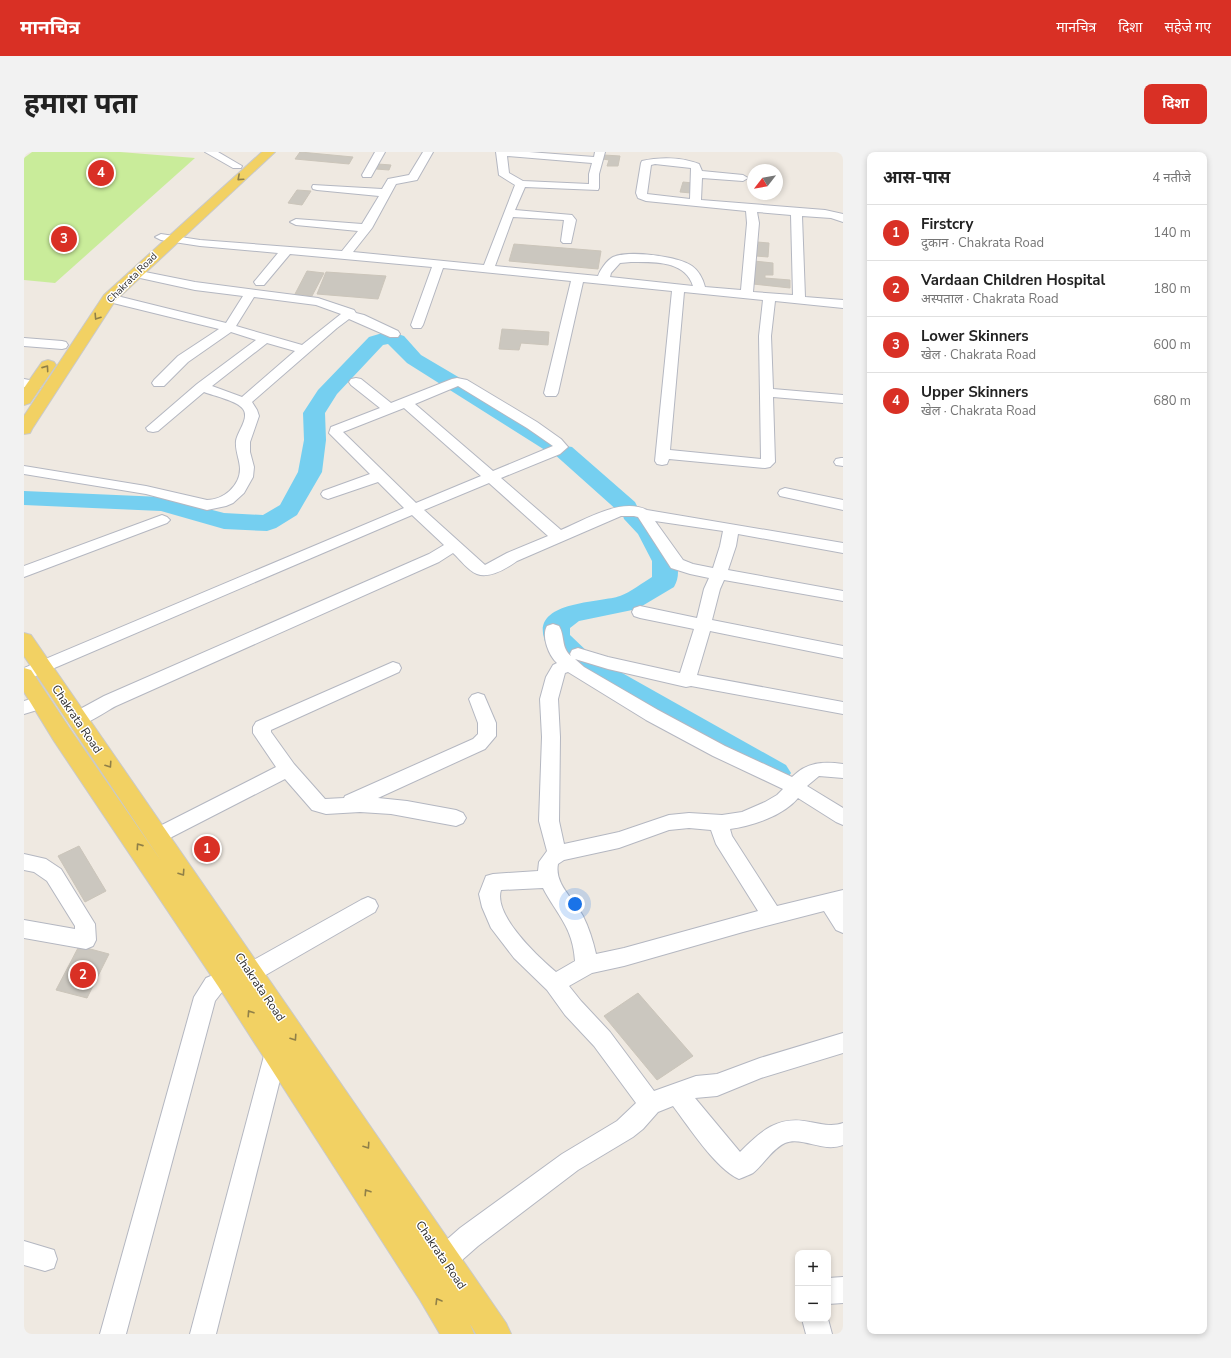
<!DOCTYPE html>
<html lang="hi">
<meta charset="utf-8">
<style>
:root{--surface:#fff;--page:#f2f2f2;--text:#222;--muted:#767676;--line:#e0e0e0;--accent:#d93025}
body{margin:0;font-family:"Nunito Sans","Noto Sans Devanagari",sans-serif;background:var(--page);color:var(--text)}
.controls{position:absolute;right:12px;bottom:12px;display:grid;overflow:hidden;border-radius:8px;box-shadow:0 2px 6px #0003}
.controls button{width:36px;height:36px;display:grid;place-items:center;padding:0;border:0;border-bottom:1px solid var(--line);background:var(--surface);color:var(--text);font:20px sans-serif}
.compass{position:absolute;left:723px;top:12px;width:36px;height:36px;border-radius:50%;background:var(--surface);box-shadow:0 2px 6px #0003;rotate:239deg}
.you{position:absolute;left:551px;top:752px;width:14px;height:14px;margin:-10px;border:3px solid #fff;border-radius:50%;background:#1a73e8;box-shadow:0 0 0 6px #1a73e833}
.badge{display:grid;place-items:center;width:26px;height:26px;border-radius:50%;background:var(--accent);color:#fff;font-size:13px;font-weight:700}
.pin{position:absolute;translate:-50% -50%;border:2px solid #fff;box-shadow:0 1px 4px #0006}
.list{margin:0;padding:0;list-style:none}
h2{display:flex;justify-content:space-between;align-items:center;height:52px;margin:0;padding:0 16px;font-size:17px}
h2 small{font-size:13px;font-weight:400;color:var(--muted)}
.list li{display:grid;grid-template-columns:26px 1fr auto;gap:12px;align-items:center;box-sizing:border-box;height:56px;padding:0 16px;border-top:1px solid var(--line)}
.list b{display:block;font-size:15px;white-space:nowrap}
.list p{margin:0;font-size:13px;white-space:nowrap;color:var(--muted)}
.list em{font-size:13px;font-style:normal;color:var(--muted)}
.map{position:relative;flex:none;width:819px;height:1182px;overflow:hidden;border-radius:8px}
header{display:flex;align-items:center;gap:24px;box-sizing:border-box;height:56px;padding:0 20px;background:var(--accent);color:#fff}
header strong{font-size:19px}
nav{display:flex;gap:22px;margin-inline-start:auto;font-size:14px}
.intro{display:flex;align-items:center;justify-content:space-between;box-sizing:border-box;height:96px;padding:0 24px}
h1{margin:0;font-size:28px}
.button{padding:10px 18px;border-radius:8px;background:var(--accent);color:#fff;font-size:14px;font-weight:700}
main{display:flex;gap:24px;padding:0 24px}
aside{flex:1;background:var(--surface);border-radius:8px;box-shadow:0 2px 6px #0003}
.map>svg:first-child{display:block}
</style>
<header>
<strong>मानचित्र</strong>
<nav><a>मानचित्र</a><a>दिशा</a><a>सहेजे गए</a></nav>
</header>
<div class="intro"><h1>हमारा पता</h1><a class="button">दिशा</a></div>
<main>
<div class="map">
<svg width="819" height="1182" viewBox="0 0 819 1182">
<rect width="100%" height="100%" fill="#efe9e1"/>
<polygon fill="#c9ec9a" points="8,0 96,0 171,6 31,131 0,128 0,6"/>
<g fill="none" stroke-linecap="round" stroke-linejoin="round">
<path fill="#75cff0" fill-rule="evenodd" d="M 365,179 L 380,184 L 397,203 L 436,226 L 438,230 L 443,231 L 540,290 L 542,294 L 548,295 L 611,350 L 614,356 L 618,357 C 634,374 665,410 650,435 L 613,457 L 555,469 L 546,476 L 546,483 L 568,504 L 762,613 L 767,621 L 762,629 L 752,632 L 742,629 L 548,518 C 541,510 522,496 520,486 C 509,449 575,451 596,444 C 607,440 618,431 628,425 L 628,409 L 614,382 L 600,367 L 598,361 L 595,360 L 529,301 L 524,300 L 383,211 L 364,192 L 359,193 L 313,242 L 301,261 L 302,288 L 298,320 L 273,363 L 252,376 L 243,379 L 200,377 L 137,359 L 0,353 L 0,339 L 138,345 L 200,361 L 239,363 L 256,353 L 274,320 L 280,288 L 279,261 L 294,238 L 345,185 Z"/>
</g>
<g fill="#cbc7bf" stroke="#cbc5ba">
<polygon points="276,0 329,5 325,12 271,7"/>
<polygon points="580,3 596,4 594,14 583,14 585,8 579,7"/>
<polygon points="354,12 367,13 365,18 352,17"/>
<polygon points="659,30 669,31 667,41 656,40"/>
<polygon points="273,38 287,39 278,53 264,51"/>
<polygon points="733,90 745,91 744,105 732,104"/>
<polygon points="490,92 577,99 574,117 485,109"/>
<polygon points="730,109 749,111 749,123 741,123 741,126 766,128 766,136 729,132"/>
<polygon points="283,119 300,121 288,144 271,142"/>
<polygon points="302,120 362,124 354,147 293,142"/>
<polygon points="478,177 525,180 524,193 497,191 495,198 475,197"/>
<polygon points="55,694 82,739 61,750 34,704"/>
<polygon points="55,794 85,802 63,846 32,838"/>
<polygon points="614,841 669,904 633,928 580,864"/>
</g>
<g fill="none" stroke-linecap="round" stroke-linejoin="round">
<defs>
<g id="minor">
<polygon points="181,0 194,0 218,14 217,16 209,16"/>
<polygon points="351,0 361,0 347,25 339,25 338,23"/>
<path d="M 399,0 L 409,0 L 393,28 L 372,32 L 348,76 L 329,100 L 460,113 L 491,33 L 475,23 L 472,0 L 505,0 L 570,5 L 571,0 L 581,0 L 575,22 L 575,36 L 574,38 L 501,35 L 491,58 L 548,63 L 552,68 L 547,91 L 539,91 L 537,89 L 540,68 L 489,65 L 471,114 L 574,124 C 576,118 583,108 589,105 C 605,98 654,104 668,114 C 675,119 679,127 681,135 L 717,138 L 723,71 L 722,59 L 622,49 L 614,46 L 612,41 L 617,11 L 618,9 C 635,5 658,5 675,12 L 678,19 L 719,23 L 724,26 L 719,29 L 678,26 L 677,48 L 801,58 L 819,62 L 819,70 L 807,66 L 778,64 L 781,145 L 819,148 L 819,156 L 751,149 L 747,184 L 749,237 L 819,243 L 819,251 L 749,245 L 751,310 L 746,315 L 741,316 L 645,307 L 643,312 L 638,313 L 633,312 L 631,309 L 648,139 L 559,130 L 534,241 L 532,244 L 522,244 L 520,241 L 547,129 L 419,116 L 399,173 L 397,176 L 389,176 L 387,173 L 408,115 L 266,102 L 240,133 L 232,133 L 230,130 L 254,101 L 176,94 L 137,88 L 131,85 L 137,82 L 176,88 L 318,99 L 334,79 L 272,73 L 266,70 L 272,67 L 338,72 L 355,44 L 293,38 L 289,37 L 288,35 L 289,33 L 358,37 L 364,27 L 385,23 ZM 483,4 L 568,11 L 565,22 L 565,32 L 499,29 L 485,21 ZM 631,12 L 667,16 L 666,47 L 623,42 L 627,13 ZM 733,60 L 767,63 L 769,143 L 729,140 L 735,71 ZM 607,110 C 629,110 661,108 669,134 L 586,125 L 587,121 L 596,111 ZM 660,140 L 739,148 L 735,184 L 737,307 L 646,298 Z"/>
<path d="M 111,118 L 171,130 L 294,146 L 330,158 L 332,161 L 340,163 L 374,179 L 376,182 L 374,185 L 366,185 L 325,167 L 313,176 L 228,250 L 233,258 L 235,264 L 226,290 L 226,300 L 230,315 L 229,325 L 220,341 L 209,351 L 202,354 L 183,358 L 122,342 L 0,322 L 0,314 L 122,334 L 183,348 C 199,348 216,334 216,317 C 216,308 211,299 212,289 C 213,280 226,266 219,257 C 214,249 190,244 180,240 L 134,279 L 129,280 L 124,279 L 122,276 L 173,232 L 232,188 L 207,180 L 164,210 L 140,234 L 130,234 L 128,231 L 130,228 L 154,204 L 195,177 L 81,149 L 79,146 L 81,143 L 85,142 L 202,171 L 219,144 L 171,138 L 107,124 L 105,122 L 107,120 ZM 230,145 L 292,153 L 317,162 L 278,193 L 212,174 ZM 243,191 L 271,199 L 218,245 L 188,234 Z"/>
<polygon points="0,186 38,189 42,190 44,193 42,196 38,197 0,194"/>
<path d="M 332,226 L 337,227 L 367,251 L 428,227 L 433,226 L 443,228 L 513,270 L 537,287 L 544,295 L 536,302 L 477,326 L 537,378 C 561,368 597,345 623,358 L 819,391 L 819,401 L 714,382 L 712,394 L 704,418 L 819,439 L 819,449 L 700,428 L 696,437 L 688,468 L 819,494 L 819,506 L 686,479 L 673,523 L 819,550 L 819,562 L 667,534 L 662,535 L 584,517 L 551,507 L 560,515 L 634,558 L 701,594 L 768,625 C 783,610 799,609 819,612 L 819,626 L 795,624 L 783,634 L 819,656 L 819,673 L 812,670 L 774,646 C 759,664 728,674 706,677 L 708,684 L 753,754 L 819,738 L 819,781 L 812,778 L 800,759 L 719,780 L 600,814 L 568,821 L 545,834 L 557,849 L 586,880 L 630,939 L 672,924 L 693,922 L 736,906 L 819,881 L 819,901 L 737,926 L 693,944 L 671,946 L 716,1000 C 737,979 754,963 786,970 C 797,972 808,975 819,971 L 819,993 C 799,1001 778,984 761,991 C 748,997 740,1012 729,1021 C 725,1023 720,1025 715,1027 C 692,1017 665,975 649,954 L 634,960 L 619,977 L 609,985 L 554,1018 L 454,1094 L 429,1116 L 420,1119 L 411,1116 L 408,1107 L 411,1098 L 436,1076 L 538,1002 L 593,969 L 612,951 L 570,894 L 541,863 L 523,838 L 490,806 L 467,776 L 458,755 L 455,742 L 462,724 L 469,722 L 514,719 L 515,710 L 523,699 L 515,669 L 518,585 L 516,547 L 522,525 L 529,513 L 533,511 C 525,504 517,484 523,474 L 529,472 L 535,474 C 541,484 537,496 547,504 L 546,502 L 548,498 L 554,496 L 584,505 L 656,521 L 670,477 L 616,466 L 610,464 L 608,460 L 610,456 L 616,454 L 673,466 L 680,437 L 685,426 L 666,422 L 647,416 L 614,365 L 610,364 L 597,364 L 493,409 C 483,416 466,427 453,422 C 444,419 436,407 429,401 L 415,410 L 92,554 C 80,560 61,576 47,572 L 44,567 L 47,562 L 80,544 L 405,402 L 420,393 L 388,363 L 0,529 L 0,516 L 380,356 L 354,330 L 304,347 L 299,345 L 297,342 L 299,339 L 346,322 L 305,281 L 307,275 L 356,256 L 327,233 L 325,230 L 327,227 ZM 434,234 L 503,276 L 529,294 L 469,319 L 391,252 ZM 380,256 L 457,324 L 392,351 L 319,280 ZM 465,331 L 524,384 L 483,401 L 461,413 L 400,358 ZM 631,369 L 699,379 L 696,394 L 689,416 L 669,412 L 659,408 ZM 544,520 L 622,568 L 689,604 L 759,637 L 753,643 L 741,650 L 718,660 L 698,663 L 665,661 L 645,663 L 595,680 L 540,692 L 535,669 L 536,585 L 534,547 L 541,521 ZM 665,676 L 687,678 L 692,692 L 734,759 L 600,796 L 572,802 C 569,789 565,776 559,764 C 550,747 530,732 534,712 L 540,708 L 595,696 L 645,678 ZM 519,736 C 533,763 549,775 551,809 L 532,820 C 514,805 469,763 477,738 Z"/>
<polygon points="0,227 16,230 18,233 16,236 11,237 0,235"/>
<polygon points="817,306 819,306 819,314 812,313 810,310 812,307"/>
<polygon points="761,336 819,348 819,358 756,344 754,341 756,338"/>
<polygon points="138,363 143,365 146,368 143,371 0,425 0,414"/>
<polygon points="369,510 375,512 377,516 375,520 247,578 247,580 270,612 301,647 320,646 321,644 449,587 454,582 454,571 445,547 448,543 454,541 460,543 472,571 472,584 461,597 354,646 383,649 432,658 439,661 442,666 439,671 432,674 367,662 336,660 302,662 288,658 261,627 140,689 133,692 126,689 123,684 126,679 252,615 229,581 229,575 232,570"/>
<polygon points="17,544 23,545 26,550 23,555 0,562 0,549"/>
<polygon points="0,702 22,707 37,717 71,772 72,788 69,794 62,797 0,786 0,768 51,777 51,774 23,729 10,720 0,718"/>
<polygon points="344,745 351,748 354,754 351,760 233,828 226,830 219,828 215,821 219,814 337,748"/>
<polygon points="203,817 210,819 214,826 210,833 198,840 191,849 102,1182 76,1182 170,845 182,826"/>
<polygon points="252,890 260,893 263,900 192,1182 166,1182 241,900 244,893"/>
<polygon points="0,1089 30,1098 33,1107 30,1116 21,1119 0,1113"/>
<polygon points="819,1125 819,1151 804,1152 804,1126"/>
<polygon points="778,1167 804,1167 808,1182 782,1182"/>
</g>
<g id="major">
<polygon points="238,0 251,0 91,149 8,277 6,281 0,282 0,264 80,143"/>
<polygon points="24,208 30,210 32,213 6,251 0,253 0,236 18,210"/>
<polygon points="0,481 7,483 482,1171 487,1182 452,1182 446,1172 450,1182 416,1182 396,1148 194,834 30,589 0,540 0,516 7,518 46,577 138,710 0,504"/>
</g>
</defs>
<use href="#minor" stroke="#b4b7c1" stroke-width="2"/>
<use href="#major" stroke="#c9c9c9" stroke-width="2"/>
<use href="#minor" fill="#fff" fill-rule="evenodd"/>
<use href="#major" fill="#f2d163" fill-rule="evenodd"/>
</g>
<defs><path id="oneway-chevron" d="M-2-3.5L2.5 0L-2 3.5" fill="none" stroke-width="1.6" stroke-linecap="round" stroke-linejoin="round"/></defs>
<g stroke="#908048">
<use href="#oneway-chevron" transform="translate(216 26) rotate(138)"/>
<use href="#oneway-chevron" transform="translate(73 165) rotate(123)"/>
<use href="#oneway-chevron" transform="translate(22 216) rotate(-55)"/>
<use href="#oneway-chevron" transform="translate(85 613) rotate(56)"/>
<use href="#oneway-chevron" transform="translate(115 694) rotate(-125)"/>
<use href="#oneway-chevron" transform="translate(158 721) rotate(56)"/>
<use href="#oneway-chevron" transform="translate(226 861) rotate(-123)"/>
<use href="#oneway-chevron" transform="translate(270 886) rotate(56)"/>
<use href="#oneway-chevron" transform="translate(343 994) rotate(56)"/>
<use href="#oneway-chevron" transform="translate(343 1040) rotate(-123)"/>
<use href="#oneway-chevron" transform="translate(414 1149) rotate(-121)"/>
</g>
<g text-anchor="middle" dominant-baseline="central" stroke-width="3" stroke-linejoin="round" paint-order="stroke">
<g font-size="10" fill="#2e2e2e" stroke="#fff">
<text transform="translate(108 126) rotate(-45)">Chakrata Road</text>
</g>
<g font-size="12" fill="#2e2e2e" stroke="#fff">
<text transform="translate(53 567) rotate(56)">Chakrata Road</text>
<text transform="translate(236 835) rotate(56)">Chakrata Road</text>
<text transform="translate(417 1103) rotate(56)">Chakrata Road</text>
</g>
</g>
</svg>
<div class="controls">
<button>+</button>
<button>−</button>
</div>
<svg class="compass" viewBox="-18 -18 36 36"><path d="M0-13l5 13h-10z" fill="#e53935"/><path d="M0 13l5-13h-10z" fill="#767676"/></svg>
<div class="you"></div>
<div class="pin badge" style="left:183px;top:697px">1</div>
<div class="pin badge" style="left:59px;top:823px">2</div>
<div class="pin badge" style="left:40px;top:87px">3</div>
<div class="pin badge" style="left:77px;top:21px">4</div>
</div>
<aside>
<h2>आस-पास<small>4 नतीजे</small></h2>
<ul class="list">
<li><span class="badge">1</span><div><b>Firstcry</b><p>दुकान · Chakrata Road</p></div><em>140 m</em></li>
<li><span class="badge">2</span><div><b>Vardaan Children Hospital</b><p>अस्पताल · Chakrata Road</p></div><em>180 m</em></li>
<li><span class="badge">3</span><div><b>Lower Skinners</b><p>खेल · Chakrata Road</p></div><em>600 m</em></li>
<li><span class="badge">4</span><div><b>Upper Skinners</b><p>खेल · Chakrata Road</p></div><em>680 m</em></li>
</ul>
</aside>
</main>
